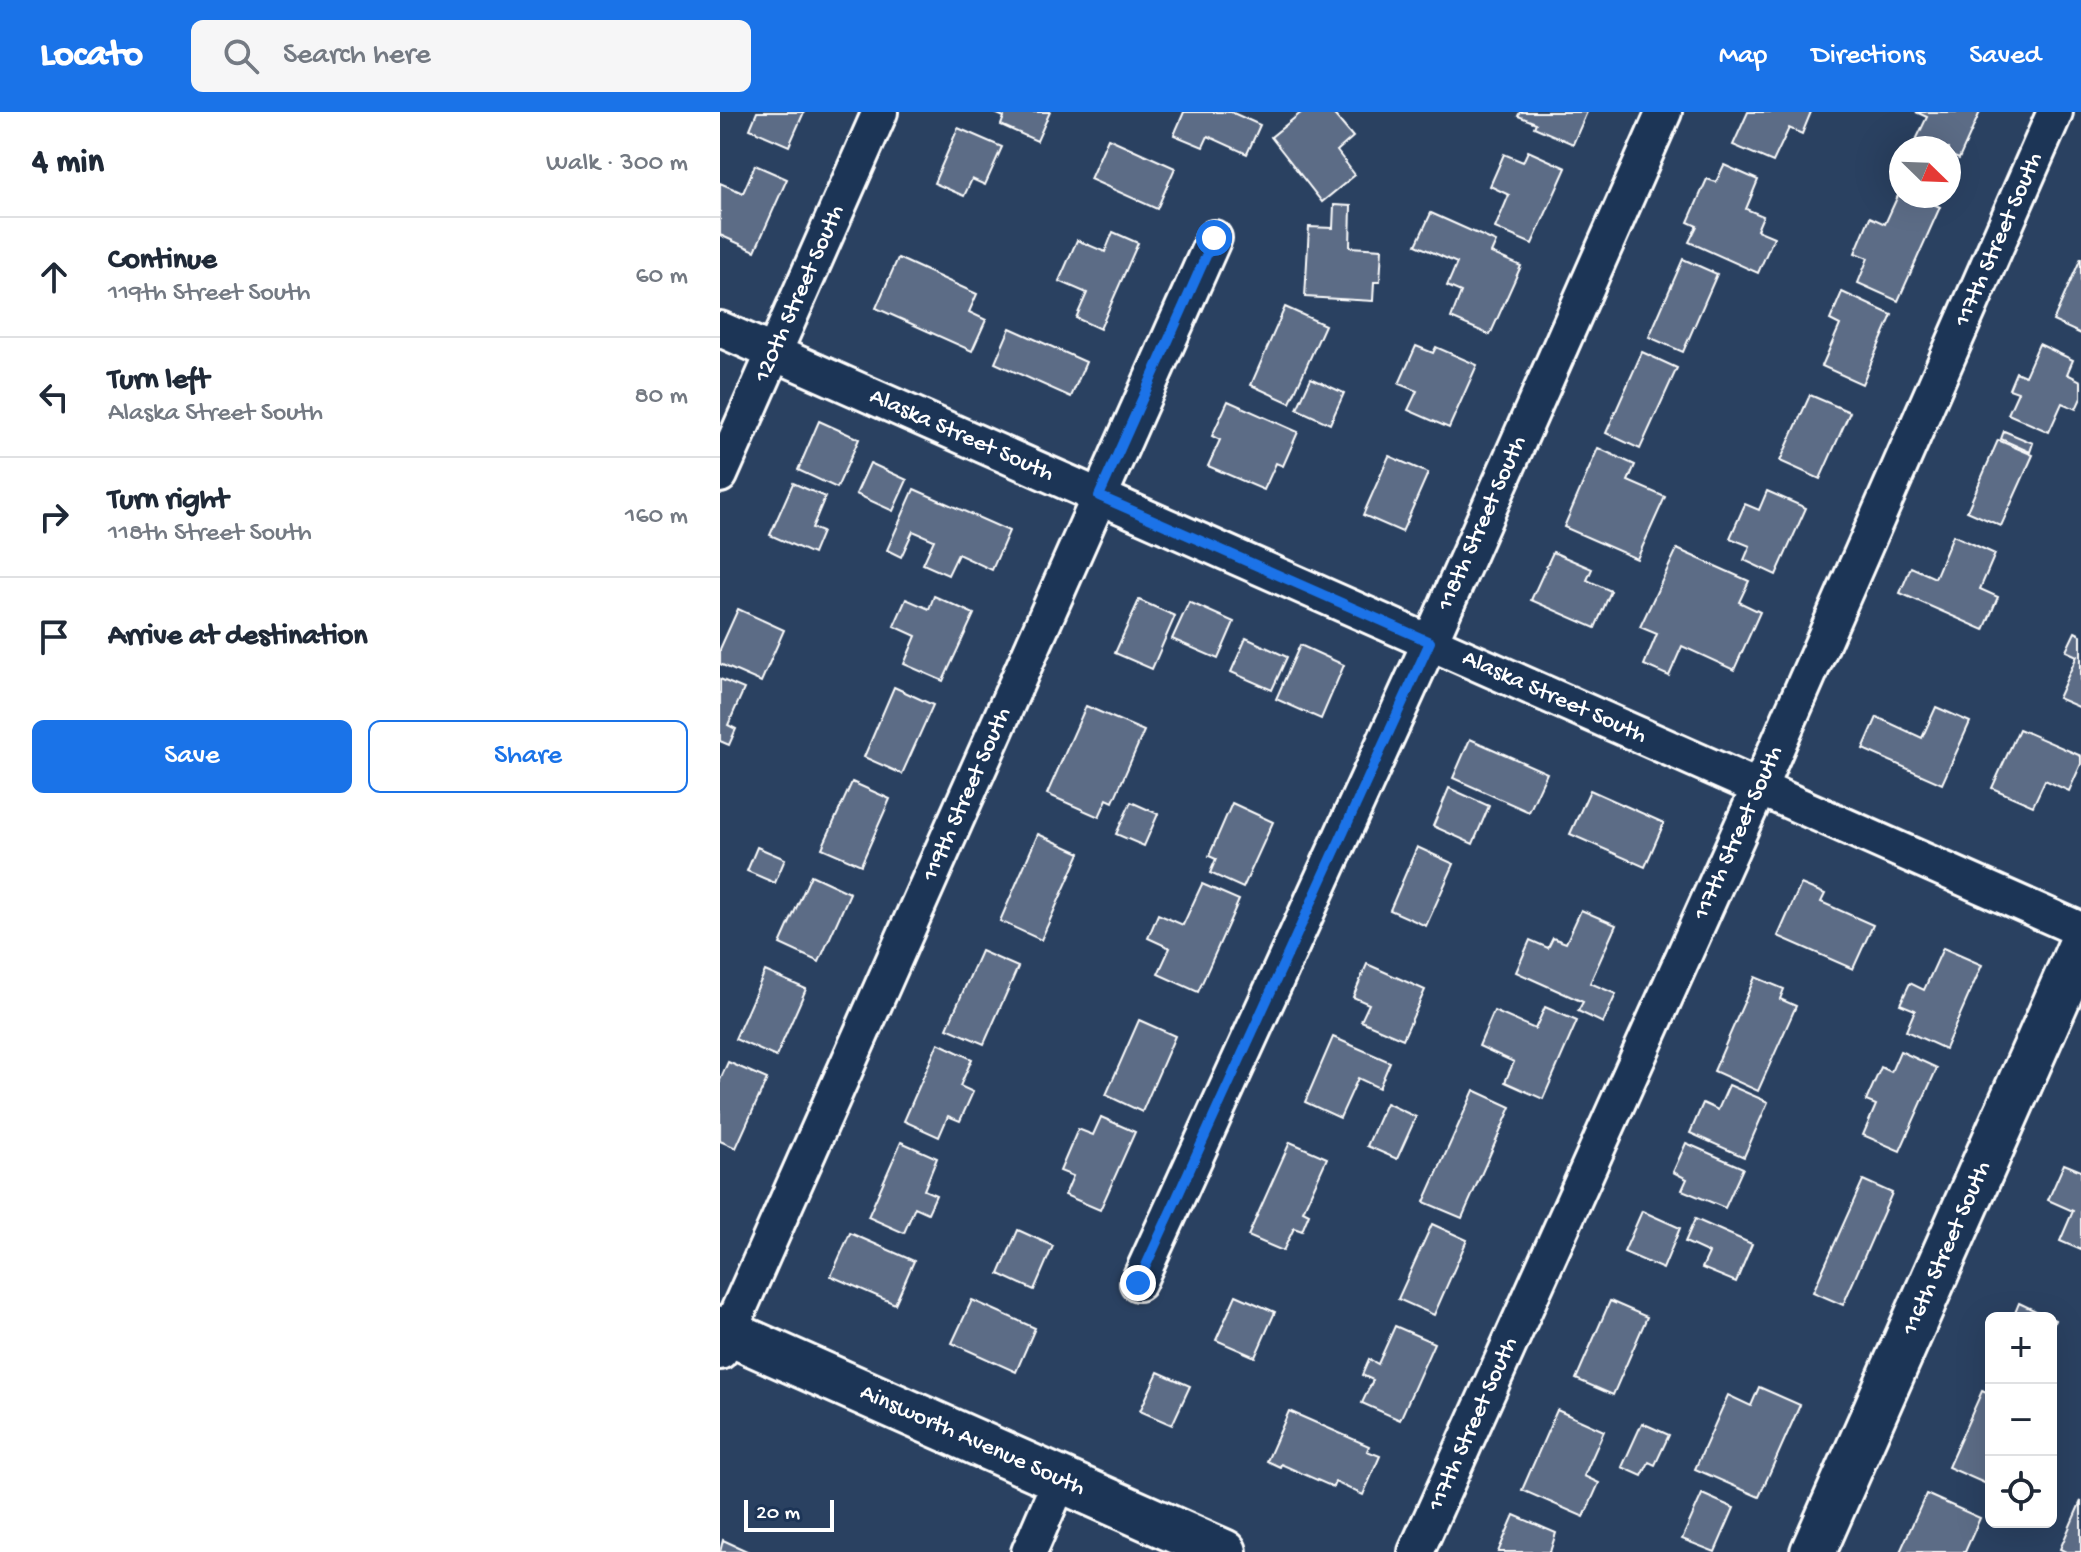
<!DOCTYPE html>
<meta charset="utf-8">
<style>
:root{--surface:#fff;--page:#f6f6f7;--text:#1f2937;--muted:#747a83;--line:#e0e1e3;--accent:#1a73e8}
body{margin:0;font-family:"Gochi Hand",sans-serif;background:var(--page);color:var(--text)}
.controls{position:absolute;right:24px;bottom:24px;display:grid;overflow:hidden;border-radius:12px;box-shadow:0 8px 32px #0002}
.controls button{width:72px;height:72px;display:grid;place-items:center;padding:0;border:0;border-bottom:2px solid var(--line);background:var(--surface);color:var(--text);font:40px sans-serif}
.compass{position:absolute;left:1169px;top:24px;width:72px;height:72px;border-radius:50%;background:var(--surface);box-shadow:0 8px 32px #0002;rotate:113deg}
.scale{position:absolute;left:24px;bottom:20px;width:90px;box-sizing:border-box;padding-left:8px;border:4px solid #fff;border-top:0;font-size:22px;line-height:28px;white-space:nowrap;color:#fff;-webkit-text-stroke:6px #1d3557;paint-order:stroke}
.stop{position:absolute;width:24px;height:24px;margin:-18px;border:6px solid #1a73e8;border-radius:50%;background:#fff}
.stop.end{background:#1a73e8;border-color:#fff;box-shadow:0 2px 8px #0008}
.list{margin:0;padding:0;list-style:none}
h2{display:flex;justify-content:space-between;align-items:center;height:104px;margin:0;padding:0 32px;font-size:34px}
h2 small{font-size:26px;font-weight:400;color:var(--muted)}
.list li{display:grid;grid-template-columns:52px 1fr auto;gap:24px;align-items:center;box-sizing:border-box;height:120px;padding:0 32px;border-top:2px solid var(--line)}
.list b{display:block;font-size:30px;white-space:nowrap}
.list p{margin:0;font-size:26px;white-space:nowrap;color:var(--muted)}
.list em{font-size:26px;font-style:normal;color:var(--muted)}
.actions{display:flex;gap:16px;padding:24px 32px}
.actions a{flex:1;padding:18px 0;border:2px solid var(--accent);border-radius:12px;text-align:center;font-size:28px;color:var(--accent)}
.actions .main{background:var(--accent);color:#fff}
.icon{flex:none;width:44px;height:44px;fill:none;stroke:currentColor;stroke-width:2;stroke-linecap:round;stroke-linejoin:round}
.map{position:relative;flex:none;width:1361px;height:1440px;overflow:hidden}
header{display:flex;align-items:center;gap:48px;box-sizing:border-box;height:112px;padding:0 40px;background:var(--accent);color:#fff}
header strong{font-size:38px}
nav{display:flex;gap:44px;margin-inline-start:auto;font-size:28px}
.search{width:560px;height:72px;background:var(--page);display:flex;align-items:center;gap:20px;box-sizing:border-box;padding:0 28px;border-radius:12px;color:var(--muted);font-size:30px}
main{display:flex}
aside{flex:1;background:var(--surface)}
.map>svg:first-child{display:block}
</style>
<header>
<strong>Locato</strong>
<div class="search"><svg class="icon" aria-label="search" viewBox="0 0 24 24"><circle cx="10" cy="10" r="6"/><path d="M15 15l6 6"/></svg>Search here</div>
<nav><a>Map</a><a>Directions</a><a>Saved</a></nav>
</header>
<main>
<aside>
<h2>4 min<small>Walk · 300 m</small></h2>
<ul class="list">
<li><svg class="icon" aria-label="ahead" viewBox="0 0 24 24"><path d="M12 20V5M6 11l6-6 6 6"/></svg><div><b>Continue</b><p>119th Street South</p></div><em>60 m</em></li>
<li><svg class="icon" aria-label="left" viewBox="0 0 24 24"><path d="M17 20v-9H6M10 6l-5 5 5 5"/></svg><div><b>Turn left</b><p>Alaska Street South</p></div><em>80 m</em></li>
<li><svg class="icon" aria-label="right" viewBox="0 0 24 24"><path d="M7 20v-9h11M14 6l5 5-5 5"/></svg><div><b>Turn right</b><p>118th Street South</p></div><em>160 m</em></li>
<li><svg class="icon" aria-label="arrive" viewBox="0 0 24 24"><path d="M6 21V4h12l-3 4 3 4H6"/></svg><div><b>Arrive at destination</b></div></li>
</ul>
<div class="actions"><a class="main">Save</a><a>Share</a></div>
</aside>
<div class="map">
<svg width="1361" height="1440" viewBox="0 0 1361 1440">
<rect width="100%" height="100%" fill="#2a4161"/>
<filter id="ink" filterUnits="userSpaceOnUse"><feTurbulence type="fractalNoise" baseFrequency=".0125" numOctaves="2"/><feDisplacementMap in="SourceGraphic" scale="16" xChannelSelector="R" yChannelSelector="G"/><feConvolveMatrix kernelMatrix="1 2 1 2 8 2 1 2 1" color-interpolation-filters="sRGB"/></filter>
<g filter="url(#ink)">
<g fill="#5b6c86" stroke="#fff" stroke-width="2">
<polygon points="37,0 84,0 69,34 30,17"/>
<polygon points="273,0 330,0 317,29 281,13 284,5"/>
<polygon points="464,0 511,0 540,13 527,42 488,24 483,35 454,23"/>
<polygon points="582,0 612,0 633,25 617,39 635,63 602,90 551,25"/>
<polygon points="800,0 867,0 853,32 814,15 816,11 798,4"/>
<polygon points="1028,0 1091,0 1082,22 1069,16 1053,50 1013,33"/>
<polygon points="1196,0 1260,0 1239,47 1229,43 1229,36 1214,36 1196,28 1207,5"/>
<polygon points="238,16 282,35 265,73 252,67 244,84 214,71"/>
<polygon points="388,26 455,56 437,97 370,67"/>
<polygon points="808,39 846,56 812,132 775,116 789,83 770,74 784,42 803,50"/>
<polygon points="35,53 67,67 35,139 0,123 0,71 23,81"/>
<polygon points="1004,53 1038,68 1026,97 1043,104 1037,118 1054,125 1038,161 969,130 977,114 968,110 987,67 996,70"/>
<polygon points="1181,77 1181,84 1196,84 1220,95 1178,189 1138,171 1148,146 1135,141 1150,105 1165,112"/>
<polygon points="614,93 631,94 630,135 662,137 660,170 654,170 653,189 585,185 589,115 613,116"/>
<polygon points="711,101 776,130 771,141 801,154 770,223 731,206 741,180 727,174 737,151 696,133"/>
<polygon points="393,120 418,131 380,217 356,206 367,181 339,169 357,128 385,140"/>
<polygon points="178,146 257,182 249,200 266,208 252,239 156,196"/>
<polygon points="1361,146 1361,222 1333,209"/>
<polygon points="963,147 997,162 963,240 929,225"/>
<polygon points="1122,180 1172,203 1142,272 1102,254 1120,213 1110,208"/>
<polygon points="565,195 605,213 570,291 531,273"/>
<polygon points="290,216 366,250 351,285 275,251"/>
<polygon points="1319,232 1353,248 1347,262 1361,269 1361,286 1356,297 1342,291 1329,320 1288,302 1298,280 1289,277 1296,260 1305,264"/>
<polygon points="696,234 713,241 716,235 757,253 729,316 688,298 697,279 679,272"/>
<polygon points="922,240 957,256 920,337 886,321"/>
<polygon points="591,266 624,281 610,312 577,297"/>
<polygon points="1090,283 1130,300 1100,367 1060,349"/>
<polygon points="508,289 578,320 563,354 556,351 544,378 488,354 500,328 492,324"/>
<polygon points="99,309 139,327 117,376 78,358"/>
<polygon points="1284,319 1313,331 1310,340 1281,327"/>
<polygon points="1278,328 1313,343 1281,414 1247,399"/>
<polygon points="878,336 915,353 908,369 945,385 917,447 844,415"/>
<polygon points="669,344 708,361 682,420 643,403"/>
<polygon points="150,351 187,368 173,399 136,382"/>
<polygon points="73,371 105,385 92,416 102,420 93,442 50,423"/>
<polygon points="194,377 289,419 272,458 238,442 228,463 203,452 214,428 193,419 181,445 167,438"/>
<polygon points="1047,379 1086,396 1056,463 1024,448 1030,434 1010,426 1025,392 1039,398"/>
<polygon points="1233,423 1275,442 1260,477 1278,485 1264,518 1180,481 1191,455 1215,466"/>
<polygon points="957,437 1029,469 1019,490 1040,500 1014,558 962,534 949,564 924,553 937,522 920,515"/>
<polygon points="833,440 872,457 867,468 891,479 875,516 811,488"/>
<polygon points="214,484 254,502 223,569 184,552 196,524 174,514 186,487 209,497"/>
<polygon points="419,488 455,504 432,557 395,541"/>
<polygon points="469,490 514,510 498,547 452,527"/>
<polygon points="18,497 64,518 41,570 0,552 0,537"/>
<polygon points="1355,520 1361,523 1361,596 1338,586 1357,544 1346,539"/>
<polygon points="526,526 567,545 552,578 511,560"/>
<polygon points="580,533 624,553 601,607 556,587"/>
<polygon points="0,567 24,577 8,613 16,617 9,633 0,629"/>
<polygon points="174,575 213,593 182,662 144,645"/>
<polygon points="366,594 424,619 393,690 387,687 379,705 327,682"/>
<polygon points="1216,595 1250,610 1222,672 1143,637 1157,605 1202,626"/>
<polygon points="1299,617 1361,644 1361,652 1349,679 1325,668 1313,694 1272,676"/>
<polygon points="750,627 827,661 809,700 733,666"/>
<polygon points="132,670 170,687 141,753 102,736"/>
<polygon points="729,676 769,694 753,732 713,714"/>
<polygon points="870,678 944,711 925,755 850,722"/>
<polygon points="411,690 438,702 424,734 396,722"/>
<polygon points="512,691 553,710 523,776 490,761 496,747 489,744"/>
<polygon points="318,722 360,741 321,828 280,809"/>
<polygon points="37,735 65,747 55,771 27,759"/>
<polygon points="697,735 734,752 706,814 670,798"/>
<polygon points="91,763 130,781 99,850 60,832"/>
<polygon points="482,772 519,788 478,880 438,862 450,836 428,826 438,802 463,813"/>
<polygon points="1081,772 1105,782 1101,790 1153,813 1133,857 1058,824"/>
<polygon points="861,798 896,813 870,871 896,882 883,911 858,899 863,890 796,860 810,828 828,836 833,826 846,831"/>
<polygon points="1223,836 1262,853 1225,937 1186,919 1195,898 1180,892 1190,871 1204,878"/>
<polygon points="261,839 298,855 264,932 227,916"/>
<polygon points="647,852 705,878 683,927 641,909 649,892 633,885"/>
<polygon points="45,859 86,877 56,945 15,927"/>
<polygon points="1035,865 1064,877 1060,887 1076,894 1038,979 994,959"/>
<polygon points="825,895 857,909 823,987 785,970 794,950 759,934 774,899 815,917"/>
<polygon points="419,908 455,924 422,1000 386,983"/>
<polygon points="613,925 670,950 659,976 638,966 620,1006 585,990"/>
<polygon points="218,931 252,947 240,974 253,980 240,1009 228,1004 219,1025 184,1009"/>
<polygon points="1180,939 1217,956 1180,1039 1143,1023 1156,993 1146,989 1161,955 1171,960"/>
<polygon points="8,950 47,967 16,1036 0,1029 0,968"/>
<polygon points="1009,973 1048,990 1024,1045 970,1021 983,991 998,998"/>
<polygon points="754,978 791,995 742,1106 704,1090"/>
<polygon points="666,991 696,1005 677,1047 647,1034"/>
<polygon points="381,1005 415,1020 380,1098 345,1083 353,1064 340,1059 358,1017 373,1023"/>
<polygon points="181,1030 217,1046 204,1078 216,1083 208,1101 195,1095 184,1121 148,1105"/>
<polygon points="570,1030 607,1046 583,1099 589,1102 582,1119 574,1116 563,1139 528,1124"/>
<polygon points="966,1031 1023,1056 1005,1096 962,1078 967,1067 953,1060"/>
<polygon points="1344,1052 1361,1059 1361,1138 1340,1129 1353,1099 1328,1088"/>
<polygon points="1143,1068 1172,1081 1123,1193 1093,1180"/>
<polygon points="922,1099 960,1116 943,1157 904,1140"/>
<polygon points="975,1107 1032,1132 1016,1170 982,1156 989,1141 965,1130"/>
<polygon points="712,1112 747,1128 714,1203 678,1187"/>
<polygon points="298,1118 333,1134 314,1178 279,1162"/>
<polygon points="130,1121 194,1149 175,1192 111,1164"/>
<polygon points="516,1183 555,1200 535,1245 496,1228"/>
<polygon points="252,1188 315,1216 296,1260 232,1231"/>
<polygon points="890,1189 927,1205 893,1283 856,1267"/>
<polygon points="1299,1191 1335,1208 1331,1218 1331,1206 1293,1206"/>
<polygon points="675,1214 714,1231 680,1308 642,1291 653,1268 642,1263 649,1247 658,1252"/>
<polygon points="438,1260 470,1274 452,1313 420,1299"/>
<polygon points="1039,1275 1080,1293 1039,1385 975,1357 1008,1283 1031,1294"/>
<polygon points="1262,1279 1271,1283 1271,1374 1228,1355"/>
<polygon points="837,1298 884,1319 864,1364 879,1371 864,1405 802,1378"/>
<polygon points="569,1299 649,1334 647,1339 660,1344 643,1383 615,1370 613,1375 561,1352 560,1355 547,1349"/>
<polygon points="922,1311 949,1323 935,1353 929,1350 922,1364 902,1355"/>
<polygon points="982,1382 1014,1396 995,1440 962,1427"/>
<polygon points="1206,1382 1260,1406 1245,1440 1180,1440"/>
<polygon points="1361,1389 1361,1440 1346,1440 1340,1437"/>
<polygon points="794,1403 836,1421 830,1440 778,1440"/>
<polygon points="3,1428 29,1440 0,1440"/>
</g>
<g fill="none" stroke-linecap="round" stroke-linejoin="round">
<defs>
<g id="minor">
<path id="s1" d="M 0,217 L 1361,818"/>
<path id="s2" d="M 0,363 L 160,0"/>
<path id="s3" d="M 418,1171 L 710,530 L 944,0"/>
<path id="s4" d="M 0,1240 L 494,126"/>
<polyline points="309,1440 340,1368"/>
<path id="s5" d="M 696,1440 L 1039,676 L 1335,0"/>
</g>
<g id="tertiary">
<path id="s6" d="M 0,1217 L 504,1440"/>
<path id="s7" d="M 1093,1440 L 1361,833"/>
</g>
</defs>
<use href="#minor" stroke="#fff" stroke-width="40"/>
<use href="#tertiary" stroke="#fff" stroke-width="50"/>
<use href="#minor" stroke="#1d3557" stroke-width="34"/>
<use href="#tertiary" stroke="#1d3557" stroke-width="44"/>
</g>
</g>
<g fill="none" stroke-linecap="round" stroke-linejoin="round" filter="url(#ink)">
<polyline stroke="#1a73e8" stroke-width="10" points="418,1171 710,530 379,384 494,126"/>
</g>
<g text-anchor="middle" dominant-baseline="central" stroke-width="8" stroke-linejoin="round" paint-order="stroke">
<g font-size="24" fill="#fff" stroke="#1d3557">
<text stroke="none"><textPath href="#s5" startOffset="1436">117th Street South</textPath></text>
<text stroke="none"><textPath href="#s2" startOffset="198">120th Street South</textPath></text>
<text stroke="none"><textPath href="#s1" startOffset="264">Alaska Street South</textPath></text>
<text stroke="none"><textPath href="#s3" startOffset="834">118th Street South</textPath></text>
<text stroke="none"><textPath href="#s1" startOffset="912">Alaska Street South</textPath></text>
<text stroke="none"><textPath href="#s4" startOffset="610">119th Street South</textPath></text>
<text stroke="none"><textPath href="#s5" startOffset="788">117th Street South</textPath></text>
<text stroke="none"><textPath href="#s7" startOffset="332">116th Street South</textPath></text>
<text stroke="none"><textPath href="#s5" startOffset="140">117th Street South</textPath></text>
<text stroke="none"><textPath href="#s6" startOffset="276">Ainsworth Avenue South</textPath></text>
</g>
</g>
</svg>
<div class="controls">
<button>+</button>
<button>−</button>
<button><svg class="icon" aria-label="locate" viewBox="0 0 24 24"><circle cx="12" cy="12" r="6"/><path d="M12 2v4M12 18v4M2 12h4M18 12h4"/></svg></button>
</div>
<svg class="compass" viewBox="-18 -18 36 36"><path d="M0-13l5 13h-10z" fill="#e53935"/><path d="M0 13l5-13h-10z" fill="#747a83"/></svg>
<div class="scale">20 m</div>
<div class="stop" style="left:494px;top:126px"></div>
<div class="stop end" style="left:418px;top:1171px"></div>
</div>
</main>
